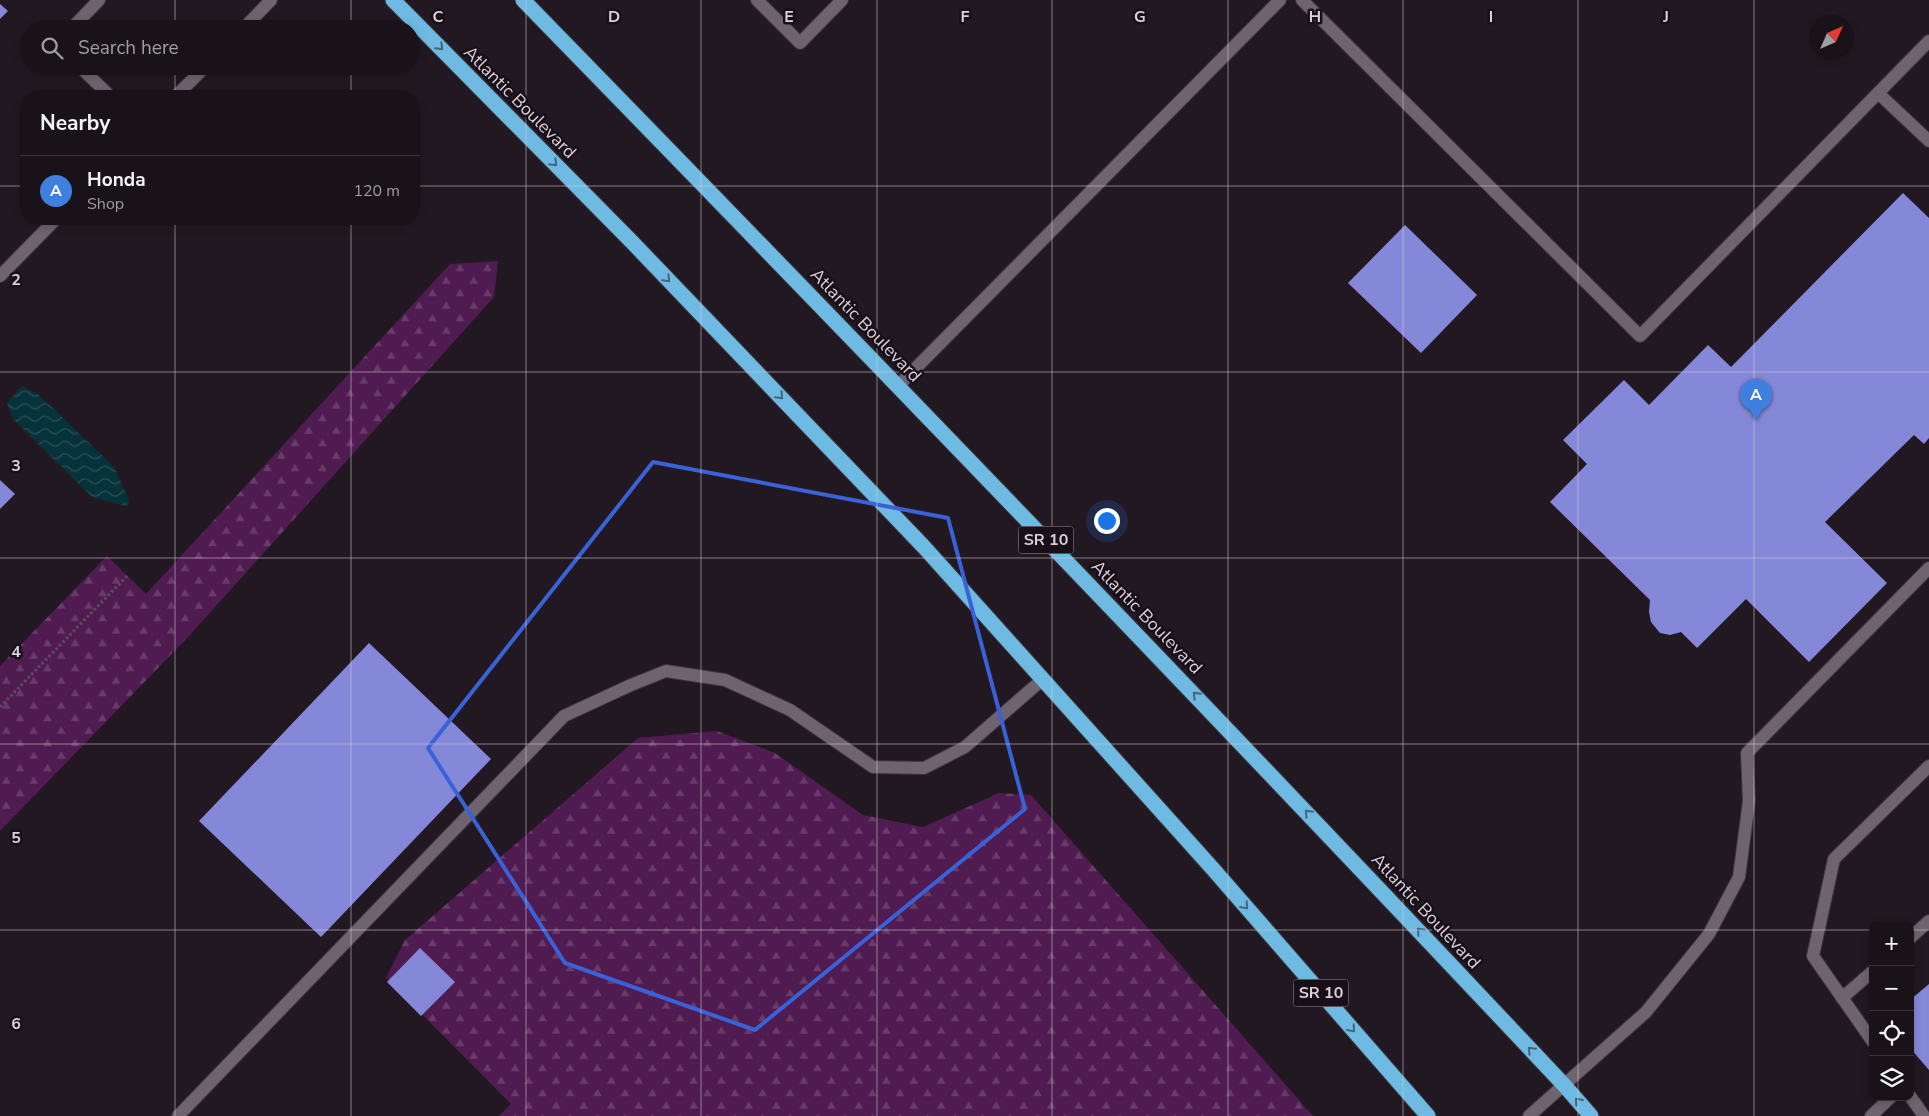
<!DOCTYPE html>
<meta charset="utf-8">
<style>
:root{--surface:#1a1219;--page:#272026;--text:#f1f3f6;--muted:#9f9ea2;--line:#383238;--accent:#95b7fd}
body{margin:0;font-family:"Nunito Sans",sans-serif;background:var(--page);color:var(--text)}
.controls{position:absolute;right:15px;bottom:15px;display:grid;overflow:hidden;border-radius:10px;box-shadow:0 2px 8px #0003}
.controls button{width:45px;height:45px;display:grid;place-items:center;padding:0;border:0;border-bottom:1px solid var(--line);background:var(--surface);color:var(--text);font:25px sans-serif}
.compass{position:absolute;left:1809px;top:15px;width:45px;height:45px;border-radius:50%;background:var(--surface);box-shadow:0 2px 8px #0003;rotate:45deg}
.you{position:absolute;left:1106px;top:520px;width:18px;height:18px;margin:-12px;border:4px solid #fff;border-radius:50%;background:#1a73e8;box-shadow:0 0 0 8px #1a73e833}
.badge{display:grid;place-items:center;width:32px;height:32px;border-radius:50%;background:var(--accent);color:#fff;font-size:16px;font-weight:700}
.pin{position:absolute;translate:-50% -41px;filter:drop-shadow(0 1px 2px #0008)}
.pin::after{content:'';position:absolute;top:26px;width:18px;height:15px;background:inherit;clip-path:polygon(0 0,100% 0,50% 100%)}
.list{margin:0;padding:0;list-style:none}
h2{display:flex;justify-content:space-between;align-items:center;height:65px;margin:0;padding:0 20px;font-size:21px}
h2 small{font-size:16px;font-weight:400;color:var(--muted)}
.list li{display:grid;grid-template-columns:32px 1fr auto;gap:15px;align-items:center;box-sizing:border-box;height:70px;padding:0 20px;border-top:1px solid var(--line)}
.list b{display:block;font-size:19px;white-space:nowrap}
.list p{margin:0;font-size:16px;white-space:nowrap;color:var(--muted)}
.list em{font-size:16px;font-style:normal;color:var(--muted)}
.icon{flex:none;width:28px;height:28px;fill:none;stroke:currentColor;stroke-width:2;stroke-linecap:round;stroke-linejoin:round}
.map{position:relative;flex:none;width:1929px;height:1116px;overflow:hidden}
.search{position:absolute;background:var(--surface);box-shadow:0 2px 8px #0003;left:20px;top:20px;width:400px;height:55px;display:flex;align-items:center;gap:12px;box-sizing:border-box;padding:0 18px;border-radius:28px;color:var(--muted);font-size:19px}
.panel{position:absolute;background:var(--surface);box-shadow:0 2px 8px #0003;left:20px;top:90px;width:400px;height:135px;border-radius:20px}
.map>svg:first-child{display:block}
</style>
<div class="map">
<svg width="1929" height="1116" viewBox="0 0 1929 1116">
<defs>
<pattern id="forest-firs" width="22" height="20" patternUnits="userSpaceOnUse" patternTransform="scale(1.25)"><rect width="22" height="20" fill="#501b50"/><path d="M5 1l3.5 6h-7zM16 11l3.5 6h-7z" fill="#683b68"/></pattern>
<pattern id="water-waves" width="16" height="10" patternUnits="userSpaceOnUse" patternTransform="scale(1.25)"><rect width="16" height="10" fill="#06333b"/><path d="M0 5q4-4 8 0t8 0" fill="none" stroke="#2a5057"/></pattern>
</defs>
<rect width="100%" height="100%" fill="#221821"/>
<g fill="url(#forest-firs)">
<polygon points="498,261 494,297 188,637 0,831 0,666 107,556 146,594 450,264"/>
<polygon points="717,731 775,753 863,815 923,827 999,793 1031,795 1313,1116 499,1116 511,1104 386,978 405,940 638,738"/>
</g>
<polygon fill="url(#water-waves)" points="22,386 39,395 114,467 130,502 126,506 92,497 13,419 7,403"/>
<g fill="#8588d9">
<polygon points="0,4 8,11 0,19"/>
<polygon points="1903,193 1929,218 1929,438 1924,444 1914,435 1825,522 1887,583 1809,662 1746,599 1697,648 1681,632 1670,635 1660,633 1651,622 1649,612 1650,600 1550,502 1587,464 1563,440 1624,380 1649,405 1708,345 1731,367"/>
<polygon points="1405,225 1477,295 1421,353 1348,283"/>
<polygon points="0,480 15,494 0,509"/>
<polygon points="369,643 491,759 321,937 199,821"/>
<polygon points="420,948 455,982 421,1016 387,982"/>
<polygon points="1929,984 1929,1070 1910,1048 1910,1000"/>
</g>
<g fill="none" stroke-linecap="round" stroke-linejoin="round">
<defs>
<g id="minor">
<polyline points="757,0 800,43 842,0"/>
<polyline points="1302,0 1640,336 1929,41"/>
<polyline points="71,29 99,0"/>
<polyline points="243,29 271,0"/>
<polyline points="79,66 110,96"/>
<polyline points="1878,93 1929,141"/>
<polyline points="176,96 206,66"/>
<polyline points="0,276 56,219"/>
<polyline points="898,386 1280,0"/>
<polyline points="1910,938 1929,921"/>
<polyline points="1842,998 1873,971"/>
<polyline points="1873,1042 1813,956 1834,859 1929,766"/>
<polyline points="1910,1096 1924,1116"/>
<polyline points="178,1116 564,716 631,685 666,671 725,680 790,710 873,767 924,768 965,747 1043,679"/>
<polyline points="1529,1116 1646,1012 1709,934 1739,877 1749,801 1747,753 1929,568"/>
<polyline points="1871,1116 1891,1097"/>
</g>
<g id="highway">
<polyline points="393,0 632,242 924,547 1213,869 1428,1116"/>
<path d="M 523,0 C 873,359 1221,720 1564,1085 L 1591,1116"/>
</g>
</defs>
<use href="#minor" stroke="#3c353c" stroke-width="14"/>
<use href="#highway" stroke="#3c353c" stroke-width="17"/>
<polyline stroke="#595059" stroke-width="3" stroke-dasharray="2.5 2.5" stroke-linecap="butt" points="0,707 127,576"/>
<use href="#minor" stroke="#6f636f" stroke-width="12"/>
<use href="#highway" stroke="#6ebae2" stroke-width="15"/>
</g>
<defs><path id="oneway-chevron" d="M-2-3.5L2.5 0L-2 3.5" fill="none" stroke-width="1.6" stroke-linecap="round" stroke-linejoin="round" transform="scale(1.25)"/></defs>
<g stroke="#43647d">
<use href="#oneway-chevron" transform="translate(440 47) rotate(45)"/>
<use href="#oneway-chevron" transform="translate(554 163) rotate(45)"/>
<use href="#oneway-chevron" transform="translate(667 279) rotate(46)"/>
<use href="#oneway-chevron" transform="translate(780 396) rotate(46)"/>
<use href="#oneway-chevron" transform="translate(1196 695) rotate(-134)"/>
<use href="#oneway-chevron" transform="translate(1308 813) rotate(-133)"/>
<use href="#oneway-chevron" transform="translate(1245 906) rotate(49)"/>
<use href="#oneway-chevron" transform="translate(1420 931) rotate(-133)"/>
<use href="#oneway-chevron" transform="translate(1352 1029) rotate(49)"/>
<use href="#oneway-chevron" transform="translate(1531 1050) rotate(-133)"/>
<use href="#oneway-chevron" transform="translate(1578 1101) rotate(-131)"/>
</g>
<path fill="none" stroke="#3962d8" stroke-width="4" stroke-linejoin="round" d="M 653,462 L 948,518 L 1025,809 L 755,1030 L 565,963 L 428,748 Z"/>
<path fill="none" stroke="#d8d1d8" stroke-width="1" stroke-opacity="0.55" d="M 175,0 L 175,29M 351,0 L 351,29M 526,0 L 526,1116M 701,0 L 701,1116M 877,0 L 877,1116M 1052,0 L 1052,1116M 1228,0 L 1228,1116M 1403,0 L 1403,1116M 1578,0 L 1578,1116M 1754,0 L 1754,1116M 175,66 L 175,96M 351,66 L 351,96M 0,186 L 26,186M 414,186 L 1929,186M 175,219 L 175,1116M 351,219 L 351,1116M 0,372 L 1929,372M 0,558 L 1929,558M 0,744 L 1929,744M 0,930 L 1873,930M 1910,930 L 1929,930"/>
<g text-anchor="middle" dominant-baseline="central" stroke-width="5" stroke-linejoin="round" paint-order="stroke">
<g fill="#180f18" stroke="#9e979e" stroke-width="1">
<rect x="1018.5" y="526.5" width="55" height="27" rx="4"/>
<rect x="1293.5" y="979.5" width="55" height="27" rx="4"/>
</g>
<g font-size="16" font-weight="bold" fill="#d8d1d8">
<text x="1046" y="540">SR 10</text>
<text x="1321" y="993">SR 10</text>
</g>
<g font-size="18" fill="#d8d1d8" stroke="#180f18">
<text transform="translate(520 102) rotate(45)">Atlantic Boulevard</text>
<text transform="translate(866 325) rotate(46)">Atlantic Boulevard</text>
<text transform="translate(1147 617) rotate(46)">Atlantic Boulevard</text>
<text transform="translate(1426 911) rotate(47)">Atlantic Boulevard</text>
</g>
</g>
<g font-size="16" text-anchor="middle" font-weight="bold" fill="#d8d1d8" stroke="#180f18" stroke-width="5" stroke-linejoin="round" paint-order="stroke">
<text x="438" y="22">C</text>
<text x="614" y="22">D</text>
<text x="789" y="22">E</text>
<text x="965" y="22">F</text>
<text x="1140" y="22">G</text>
<text x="1315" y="22">H</text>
<text x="1491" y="22">I</text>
<text x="1666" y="22">J</text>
<text x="16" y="285">2</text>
<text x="16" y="471">3</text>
<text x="16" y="657">4</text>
<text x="16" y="843">5</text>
<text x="16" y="1029">6</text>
</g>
</svg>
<div class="controls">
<button>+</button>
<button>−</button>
<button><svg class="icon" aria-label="locate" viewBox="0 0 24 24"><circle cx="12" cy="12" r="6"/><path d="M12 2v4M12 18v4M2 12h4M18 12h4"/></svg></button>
<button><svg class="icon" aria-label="layers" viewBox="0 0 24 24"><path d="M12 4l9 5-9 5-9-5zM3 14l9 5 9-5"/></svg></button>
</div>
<svg class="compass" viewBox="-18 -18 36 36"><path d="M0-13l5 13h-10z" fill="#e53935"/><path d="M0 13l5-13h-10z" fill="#9f9ea2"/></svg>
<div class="you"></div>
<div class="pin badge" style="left:1756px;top:420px;background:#3f7fe0">A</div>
<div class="search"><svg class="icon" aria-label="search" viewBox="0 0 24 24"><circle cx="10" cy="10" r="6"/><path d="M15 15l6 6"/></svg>Search here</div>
<section class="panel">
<h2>Nearby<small></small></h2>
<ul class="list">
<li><span class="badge" style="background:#3f7fe0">A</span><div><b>Honda</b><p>Shop</p></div><em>120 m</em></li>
</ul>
</section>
</div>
